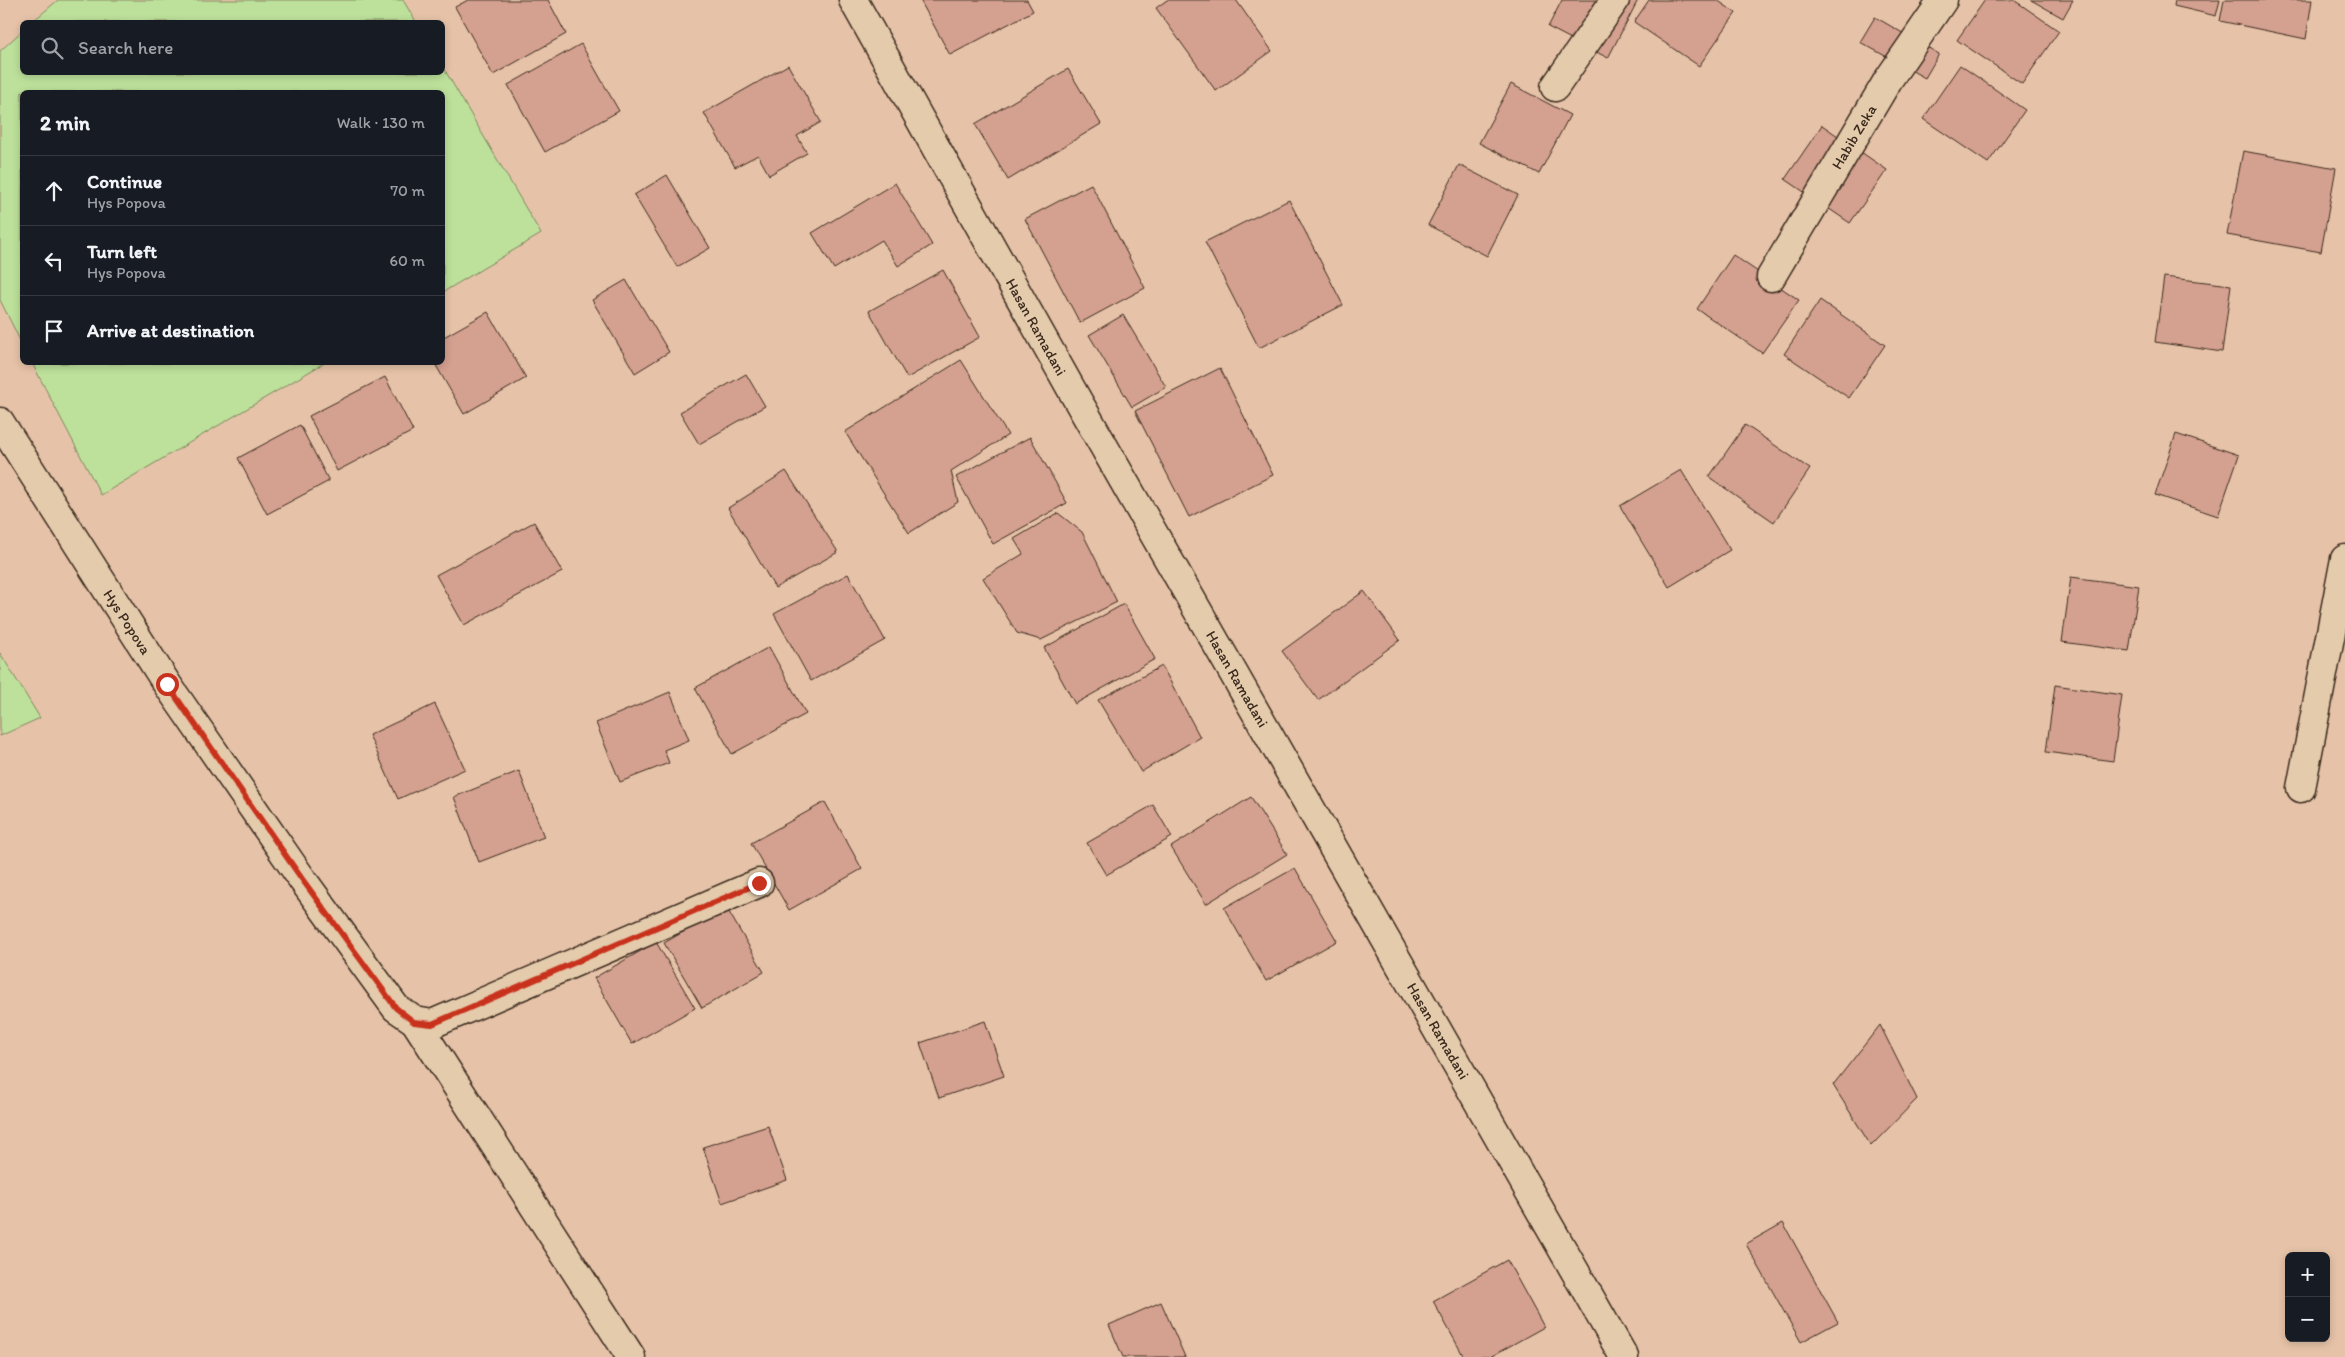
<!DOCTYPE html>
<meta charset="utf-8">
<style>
:root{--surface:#171b24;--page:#242831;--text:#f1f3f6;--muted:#9ea1a6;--line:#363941}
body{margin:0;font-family:Itim,sans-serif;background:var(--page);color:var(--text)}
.controls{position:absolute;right:15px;bottom:15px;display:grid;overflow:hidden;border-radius:8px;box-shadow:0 2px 8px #0003}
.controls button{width:45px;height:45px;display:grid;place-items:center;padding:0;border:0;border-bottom:1px solid var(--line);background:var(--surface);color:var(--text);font:25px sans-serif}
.stop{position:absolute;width:15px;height:15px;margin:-11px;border:4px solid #c8321e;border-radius:50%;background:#fff}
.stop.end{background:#c8321e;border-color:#fff;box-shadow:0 1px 5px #0008}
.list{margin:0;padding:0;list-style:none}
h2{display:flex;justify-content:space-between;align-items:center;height:65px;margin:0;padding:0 20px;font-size:21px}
h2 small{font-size:16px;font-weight:400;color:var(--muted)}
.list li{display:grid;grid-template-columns:32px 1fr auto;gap:15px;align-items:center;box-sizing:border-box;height:70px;padding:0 20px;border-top:1px solid var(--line)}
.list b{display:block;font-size:19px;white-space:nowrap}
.list p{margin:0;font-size:16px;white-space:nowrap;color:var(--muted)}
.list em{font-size:16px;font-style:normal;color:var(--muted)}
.icon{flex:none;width:28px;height:28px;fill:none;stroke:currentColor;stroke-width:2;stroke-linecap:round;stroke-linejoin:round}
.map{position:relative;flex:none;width:2345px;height:1357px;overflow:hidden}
.search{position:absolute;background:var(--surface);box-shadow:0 2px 8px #0003;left:20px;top:20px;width:425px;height:55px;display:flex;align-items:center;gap:12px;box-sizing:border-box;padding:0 18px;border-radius:8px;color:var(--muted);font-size:19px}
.panel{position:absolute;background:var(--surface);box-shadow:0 2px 8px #0003;left:20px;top:90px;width:425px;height:275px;border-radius:8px}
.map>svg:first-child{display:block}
</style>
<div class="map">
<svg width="2345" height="1357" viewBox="0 0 2345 1357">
<rect width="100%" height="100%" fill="#e6c3a8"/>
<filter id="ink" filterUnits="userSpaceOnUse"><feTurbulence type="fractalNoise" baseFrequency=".02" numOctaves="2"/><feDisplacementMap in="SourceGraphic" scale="10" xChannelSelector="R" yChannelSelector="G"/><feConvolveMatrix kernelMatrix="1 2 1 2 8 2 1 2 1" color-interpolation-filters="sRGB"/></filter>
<g filter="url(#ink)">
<g fill="#bde19b" stroke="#7c865c">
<polygon points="58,0 403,0 416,22 32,22"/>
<polygon points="22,31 22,72 442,72 443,67 541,234 443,292 442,92 22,92 22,344 0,300 0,51"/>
<polygon points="32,363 324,363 101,495"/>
<polygon points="0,653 40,718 0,736"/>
</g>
<g fill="#d4a090" stroke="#3b2a1e">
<polygon points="468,0 548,0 566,34 493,75 455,7"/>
<polygon points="920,0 1027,0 1033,11 950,55"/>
<polygon points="1167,0 1236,0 1272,51 1216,91 1156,8"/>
<polygon points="1562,0 1638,0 1608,58 1548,27"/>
<polygon points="1649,0 1717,0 1736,13 1699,66 1634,22"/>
<polygon points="1985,0 2014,0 2059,31 2022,84 1957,40"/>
<polygon points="2031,0 2073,0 2063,18"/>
<polygon points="2175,0 2220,0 2216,16 2174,6"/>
<polygon points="2224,0 2312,0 2306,39 2220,21"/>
<polygon points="1875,17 1939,54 1925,78 1860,42"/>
<polygon points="581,44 619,111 545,152 508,85"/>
<polygon points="788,65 821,122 797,136 807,153 769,175 758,155 735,167 704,113"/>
<polygon points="1960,65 2025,110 1988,163 1923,119"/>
<polygon points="1068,69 1101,124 1008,180 975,124"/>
<polygon points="1511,84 1570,115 1539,174 1479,143"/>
<polygon points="1822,125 1887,170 1850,223 1785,179"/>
<polygon points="2243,151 2336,168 2321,252 2227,235"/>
<polygon points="1459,165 1518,195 1487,256 1428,225"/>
<polygon points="667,175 710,248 677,267 634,195"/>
<polygon points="895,183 932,245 898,266 882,240 834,269 812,233"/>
<polygon points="1091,184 1145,288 1080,323 1025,219"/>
<polygon points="1289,200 1343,305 1259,348 1205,242"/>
<polygon points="1733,255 1799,300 1762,353 1697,309"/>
<polygon points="943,270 980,337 907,378 869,311"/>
<polygon points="2164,277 2231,285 2222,352 2155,342"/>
<polygon points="626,280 669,352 635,373 592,300"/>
<polygon points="1820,300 1885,345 1849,398 1784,354"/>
<polygon points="488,312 526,378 464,414 434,362 442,362 442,338"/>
<polygon points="1123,315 1166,387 1132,407 1089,335"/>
<polygon points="961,360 1008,435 951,471 958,502 909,533 845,432"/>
<polygon points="1220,368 1273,475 1189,517 1135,411"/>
<polygon points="746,374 765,406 699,444 680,412"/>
<polygon points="385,377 413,431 337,471 309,416"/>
<polygon points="300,425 329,481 267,514 238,458"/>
<polygon points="1745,425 1810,469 1774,522 1709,477"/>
<polygon points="2176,434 2239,455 2218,516 2155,495"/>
<polygon points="1030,437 1067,503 993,544 956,477"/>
<polygon points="1681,470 1730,550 1669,587 1620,506"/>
<polygon points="786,471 838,552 775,588 728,508"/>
<polygon points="1058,513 1082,532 1117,602 1041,640 1017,633 983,578 1023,554 1014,539"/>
<polygon points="534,522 562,572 464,625 436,575"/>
<polygon points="848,574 885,640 811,681 774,614"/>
<polygon points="2071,577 2139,586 2129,651 2062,642"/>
<polygon points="1364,591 1400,640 1318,700 1282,651"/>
<polygon points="1124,604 1155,659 1075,704 1044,648"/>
<polygon points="769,647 806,714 732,754 695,688"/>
<polygon points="1162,666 1200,737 1141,772 1098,700"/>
<polygon points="2055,685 2122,695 2113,761 2046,752"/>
<polygon points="670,692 689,740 664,750 669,763 620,782 596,723"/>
<polygon points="435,704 465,769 398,799 369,735"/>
<polygon points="519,771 544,837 479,862 454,797"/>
<polygon points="1251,797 1287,854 1206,904 1171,847"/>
<polygon points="825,802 862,869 789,910 751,843"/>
<polygon points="1153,805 1172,837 1106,875 1087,843"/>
<polygon points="1295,868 1337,941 1266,981 1224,908"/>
<polygon points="726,907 764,972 702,1008 664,943"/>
<polygon points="656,942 695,1008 632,1044 594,978"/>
<polygon points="985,1021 1004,1076 939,1098 920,1043"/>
<polygon points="1880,1025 1917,1099 1871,1146 1833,1085"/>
<polygon points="768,1126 787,1180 722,1203 703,1147"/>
<polygon points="1783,1223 1838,1322 1801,1342 1746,1244"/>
<polygon points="1507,1260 1544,1327 1490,1357 1464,1357 1433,1301"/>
<polygon points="1161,1302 1185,1357 1123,1357 1109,1325"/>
</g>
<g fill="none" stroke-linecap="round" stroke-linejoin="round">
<defs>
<g id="minor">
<polyline points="1555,87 1615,0"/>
<polyline points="1771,277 1888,80 1943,0"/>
<polyline points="0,422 167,684 302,879 396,1008 415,1021 432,1024 759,883"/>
<polyline points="2301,788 2345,559"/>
<polyline points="415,1021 631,1357"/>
</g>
<polyline id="major" points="853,0 1078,401 1624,1357"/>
</defs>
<use href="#minor" stroke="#3b2a1e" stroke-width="31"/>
<use href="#major" stroke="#3b2a1e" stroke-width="31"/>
<use href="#minor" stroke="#e4cbac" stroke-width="28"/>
<use href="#major" stroke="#e4cbac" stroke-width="28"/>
</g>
</g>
<g fill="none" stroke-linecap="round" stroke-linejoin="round" filter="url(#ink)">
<polyline stroke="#c8321e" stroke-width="6" points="167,684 302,879 396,1008 414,1022 432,1024 759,883"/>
</g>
<g text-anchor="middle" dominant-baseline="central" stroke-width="5" stroke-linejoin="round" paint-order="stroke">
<g font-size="15" fill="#3b2a1e" stroke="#e4cbac">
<text transform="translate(1854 137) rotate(-59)">Habib Zeka</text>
<text transform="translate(1036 327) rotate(61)">Hasan Ramadani</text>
<text transform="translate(127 622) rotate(57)">Hys Popova</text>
<text transform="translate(1237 679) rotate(60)">Hasan Ramadani</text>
<text transform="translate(1438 1031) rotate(60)">Hasan Ramadani</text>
</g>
</g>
</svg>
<div class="controls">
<button>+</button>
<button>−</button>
</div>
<div class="stop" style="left:167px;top:684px"></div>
<div class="stop end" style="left:759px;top:883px"></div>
<div class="search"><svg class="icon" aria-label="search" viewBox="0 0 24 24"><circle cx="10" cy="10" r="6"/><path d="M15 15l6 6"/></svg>Search here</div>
<section class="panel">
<h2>2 min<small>Walk · 130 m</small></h2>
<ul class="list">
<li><svg class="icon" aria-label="ahead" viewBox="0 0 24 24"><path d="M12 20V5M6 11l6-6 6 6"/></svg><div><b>Continue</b><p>Hys Popova</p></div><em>70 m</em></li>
<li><svg class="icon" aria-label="left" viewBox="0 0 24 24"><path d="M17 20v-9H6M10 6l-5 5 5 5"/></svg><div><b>Turn left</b><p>Hys Popova</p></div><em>60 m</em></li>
<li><svg class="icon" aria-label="arrive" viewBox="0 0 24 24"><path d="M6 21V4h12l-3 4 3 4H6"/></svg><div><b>Arrive at destination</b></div></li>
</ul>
</section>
</div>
